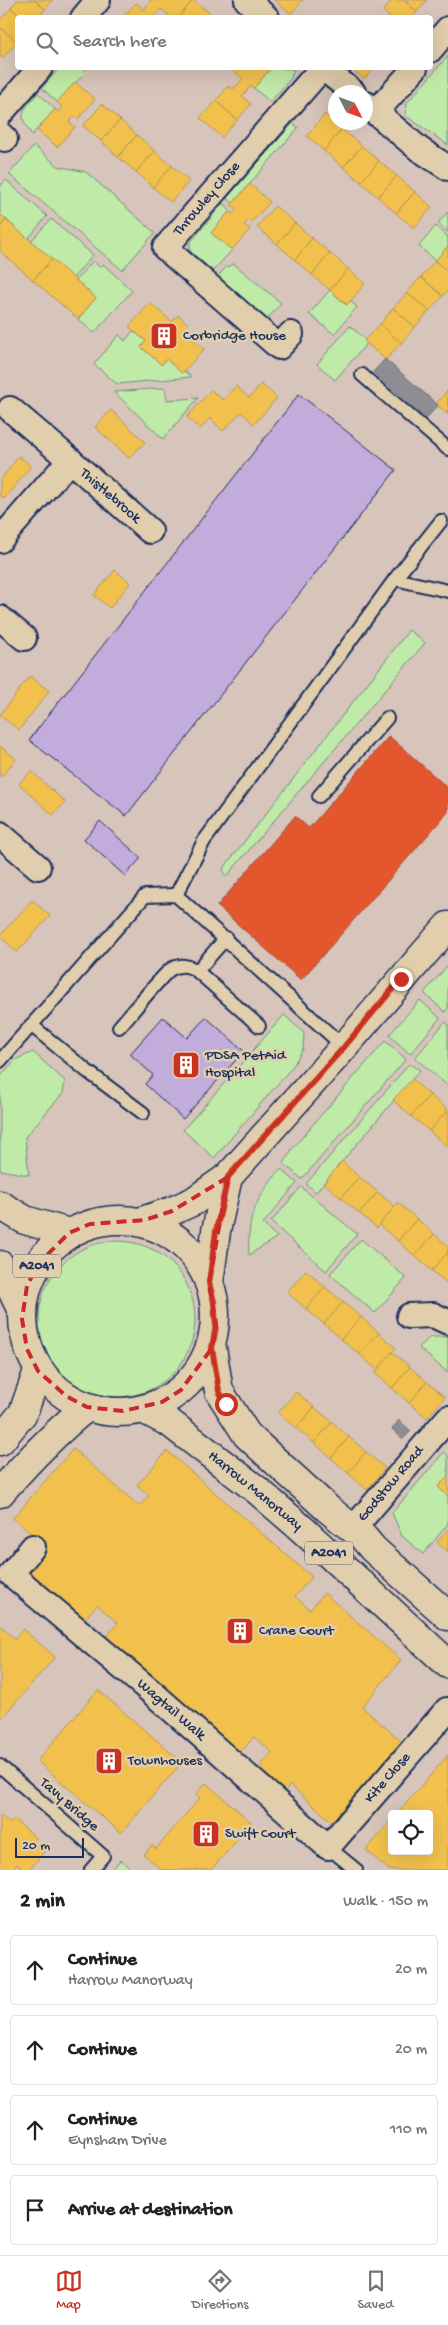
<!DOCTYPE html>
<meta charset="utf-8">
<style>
:root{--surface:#fff;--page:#f6f6f6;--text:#222;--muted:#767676;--line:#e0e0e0;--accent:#c8321e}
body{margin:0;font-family:"Gochi Hand",sans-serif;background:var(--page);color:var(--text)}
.controls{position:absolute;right:15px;bottom:15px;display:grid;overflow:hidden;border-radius:5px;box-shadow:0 5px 20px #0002}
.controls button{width:45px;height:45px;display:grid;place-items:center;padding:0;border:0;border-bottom:1px solid var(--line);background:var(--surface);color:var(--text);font:25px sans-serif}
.compass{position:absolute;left:328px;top:85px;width:45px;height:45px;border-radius:50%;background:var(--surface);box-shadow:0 5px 20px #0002;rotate:132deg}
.scale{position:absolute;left:15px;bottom:12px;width:69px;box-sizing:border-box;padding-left:5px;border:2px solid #1b2f5e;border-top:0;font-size:14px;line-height:18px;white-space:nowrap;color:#1b2f5e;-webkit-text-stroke:4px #e1ceac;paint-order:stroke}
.stop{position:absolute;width:15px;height:15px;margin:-11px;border:4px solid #c8321e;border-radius:50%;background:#fff}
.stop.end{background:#c8321e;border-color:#fff;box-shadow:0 1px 5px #0008}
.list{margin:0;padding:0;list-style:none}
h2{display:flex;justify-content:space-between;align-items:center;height:65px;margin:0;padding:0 20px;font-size:21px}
h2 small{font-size:16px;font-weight:400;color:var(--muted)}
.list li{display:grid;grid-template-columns:32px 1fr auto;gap:15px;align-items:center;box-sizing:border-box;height:70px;margin:0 10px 10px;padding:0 10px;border:1px solid var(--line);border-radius:5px}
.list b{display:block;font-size:19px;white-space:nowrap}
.list p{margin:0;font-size:16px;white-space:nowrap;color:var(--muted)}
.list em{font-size:16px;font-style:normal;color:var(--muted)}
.icon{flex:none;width:28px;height:28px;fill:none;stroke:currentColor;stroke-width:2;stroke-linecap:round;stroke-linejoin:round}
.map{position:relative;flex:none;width:448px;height:1870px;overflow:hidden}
.search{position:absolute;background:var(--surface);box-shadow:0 5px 20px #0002;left:15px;right:15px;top:15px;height:55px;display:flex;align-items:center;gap:12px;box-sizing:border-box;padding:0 18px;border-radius:5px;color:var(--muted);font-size:19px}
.sheet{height:385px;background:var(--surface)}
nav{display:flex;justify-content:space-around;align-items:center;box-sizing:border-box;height:70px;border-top:1px solid var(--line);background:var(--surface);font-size:14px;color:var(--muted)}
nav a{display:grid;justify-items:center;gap:2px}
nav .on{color:var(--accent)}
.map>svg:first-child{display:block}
</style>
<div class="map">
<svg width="448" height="1870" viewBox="0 0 448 1870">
<rect width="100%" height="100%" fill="#d7c4ba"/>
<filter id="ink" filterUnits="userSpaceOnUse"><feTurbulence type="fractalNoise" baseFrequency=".02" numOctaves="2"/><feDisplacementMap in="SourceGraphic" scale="10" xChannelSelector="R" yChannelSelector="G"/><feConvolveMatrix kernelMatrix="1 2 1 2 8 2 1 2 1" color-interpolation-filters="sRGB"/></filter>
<g filter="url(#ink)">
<g fill="#c0eaa7" stroke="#6e8c82">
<polygon points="448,56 448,145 406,116 407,103"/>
<polygon points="59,68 86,68 83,71 85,73 57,102 42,88"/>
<polygon points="271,68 294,69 291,78 270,102 254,88"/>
<path d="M 38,93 L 55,109 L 32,135 C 17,113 22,112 38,93 Z"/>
<polygon points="293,123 298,128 233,203 227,198"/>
<polygon points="34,146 58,166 86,172 155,233 122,270 9,174"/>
<polygon points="6,180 47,216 28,239 0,214 0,187"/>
<polygon points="223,203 229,208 229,212 211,233 232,250 213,271 190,251 190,243"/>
<polygon points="448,212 448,232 438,223"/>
<polygon points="51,219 93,255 73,278 31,241"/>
<polygon points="436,226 448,237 448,246 435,261 419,246"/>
<polygon points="93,261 100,268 103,264 132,291 94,333 78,319 96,298 76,280"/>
<polygon points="234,264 281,303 263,324 216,279 226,267"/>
<polygon points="330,290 346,305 350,301 357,307 334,334 309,314"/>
<polygon points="350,326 366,340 367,343 335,380 317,364"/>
<polygon points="133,331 146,341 141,347 161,364 166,359 182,373 184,371 191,377 117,384 94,364 119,335 125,341"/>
<polygon points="165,388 167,400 198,398 163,439 114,392"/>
<polygon points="409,630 425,643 226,877 223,869"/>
<polygon points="448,965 448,1008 445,1012 424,993"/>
<polygon points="420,1000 440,1018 410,1054 389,1035"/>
<polygon points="284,1015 304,1033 303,1049 293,1066 214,1158 183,1130"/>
<polygon points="445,1022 448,1024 448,1086 415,1058"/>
<polygon points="385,1041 406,1059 302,1179 284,1164 292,1149"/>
<polygon points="33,1052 65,1081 63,1093 25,1137 29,1175 0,1170 0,1077 15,1060"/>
<polygon points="409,1064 420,1070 316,1192 306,1184"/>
<path d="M 281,1169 L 297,1183 L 263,1224 L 277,1237 L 249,1255 C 247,1215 256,1199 281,1169 Z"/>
<polygon points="301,1187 357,1234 326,1271 271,1222"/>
<polygon points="361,1239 406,1278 375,1313 330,1274"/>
<circle cx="117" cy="1319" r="78"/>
<polygon points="430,1337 448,1337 448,1373 419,1348"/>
<polygon points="444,1452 448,1456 448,1476 438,1487 448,1496 448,1524 423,1554 402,1536 392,1513"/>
<polygon points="120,1860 132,1870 112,1870"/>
</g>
<g fill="#f2c14e" stroke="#b29553">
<polygon points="17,0 34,0 45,9 38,18 22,18 11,8"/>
<polygon points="34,0 53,0 45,9"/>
<polygon points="151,0 193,0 178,18 172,18 161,9 153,18 122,18 136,3 144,10"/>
<polygon points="193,0 212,15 210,18 178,18"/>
<polygon points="274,0 303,0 291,14"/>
<polygon points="392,0 404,0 417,12 412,18 390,18 383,11"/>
<polygon points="404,0 427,0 417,12"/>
<polygon points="11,8 22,18 18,18 17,42 0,27 0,20"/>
<polygon points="0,27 17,42 3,58 0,56"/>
<polygon points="230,68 271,68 254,88 251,86 242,96 251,104 237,120 216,101 228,86 233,89 243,79"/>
<polygon points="351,68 374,68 364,79"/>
<polygon points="75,82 95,99 78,119 74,116 69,122 75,127 57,147 37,130 55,109 58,112 62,107 57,102"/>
<polygon points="216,101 237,120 222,137 200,118"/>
<polygon points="102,104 120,120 101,141 83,126"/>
<polygon points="325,114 342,129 324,151 307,136"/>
<polygon points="120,120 137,135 118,157 101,141"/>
<polygon points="342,129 362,146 343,167 324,151"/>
<polygon points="137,135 155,151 136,172 118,157"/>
<polygon points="362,146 379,161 361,182 343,167"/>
<polygon points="155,151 172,166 153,187 136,172"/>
<polygon points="379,161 397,176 378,197 361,182"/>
<polygon points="172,166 189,181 171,202 153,187"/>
<polygon points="397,176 415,192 396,213 378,197"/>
<polygon points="250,184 270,202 252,222 249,220 244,225 250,229 232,250 211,233 229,212 232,214 237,209 231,205"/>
<polygon points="415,192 432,207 414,228 396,213"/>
<polygon points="275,206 295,223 277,244 257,227"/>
<polygon points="0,214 6,220 0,227"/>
<polygon points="6,220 52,259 33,280 0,251 0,227"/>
<polygon points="295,223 312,238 295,260 277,244"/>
<polygon points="312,238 330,253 312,275 295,260"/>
<polygon points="448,246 448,272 435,261"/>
<polygon points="330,253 348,269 330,290 312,275"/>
<polygon points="52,259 96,298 78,319 33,280"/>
<polygon points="435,261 448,272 448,290 443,296 421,277"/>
<polygon points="348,269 365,284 347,305 330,290"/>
<polygon points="421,277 443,296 429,311 407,293"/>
<polygon points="407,293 429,311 415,327 393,308"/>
<polygon points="150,303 172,322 178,315 188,324 182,330 204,349 182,373 166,359 162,365 141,347 146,341 129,327"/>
<polygon points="393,308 415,327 401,343 380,324"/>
<polygon points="380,324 401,343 386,360 364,341"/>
<polygon points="261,384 277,398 254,424 241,412 223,431 210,418 200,429 187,417 211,390 223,400 236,386 249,398"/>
<polygon points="448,390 448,414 436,404"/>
<polygon points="448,390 448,414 436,404"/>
<polygon points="111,410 145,442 129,458 95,427"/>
<polygon points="19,456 31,466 4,499 0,495 0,480"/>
<polygon points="115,570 130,583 110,608 94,595"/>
<polygon points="30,676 49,691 19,730 0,715"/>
<polygon points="0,746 16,759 1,777 0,776"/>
<polygon points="31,771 65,802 53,815 19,784"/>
<polygon points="32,900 50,916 17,952 0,936"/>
<polygon points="412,1079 430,1095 411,1116 393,1100"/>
<polygon points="430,1095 448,1110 429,1131 411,1116"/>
<polygon points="448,1110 448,1146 447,1147 429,1131"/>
<polygon points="342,1161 359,1177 341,1198 324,1183"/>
<polygon points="359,1177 378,1192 359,1213 341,1198"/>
<polygon points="378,1192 395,1207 377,1228 359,1213"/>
<polygon points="398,1203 417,1219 398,1241 379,1225"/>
<polygon points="417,1219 434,1234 415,1256 398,1241"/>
<polygon points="434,1234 448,1246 448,1252 432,1271 415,1256"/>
<polygon points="448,1252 448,1284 432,1271"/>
<polygon points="306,1270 325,1287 306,1309 287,1292"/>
<polygon points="325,1287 343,1302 324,1324 306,1309"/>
<polygon points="343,1302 361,1317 341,1339 324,1324"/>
<polygon points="361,1317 379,1333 359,1354 341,1339"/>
<polygon points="379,1333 396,1348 377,1370 359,1354"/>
<polygon points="392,1352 410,1367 392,1388 375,1373"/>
<polygon points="410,1367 427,1382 409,1403 392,1388"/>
<polygon points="427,1382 445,1397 427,1418 409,1403"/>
<polygon points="296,1392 314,1407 296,1428 278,1413"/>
<polygon points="314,1407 332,1422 314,1443 296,1428"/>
<polygon points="332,1422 349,1437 331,1458 314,1443"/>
<polygon points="349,1437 366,1452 348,1473 331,1458"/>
<polygon points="73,1449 139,1506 149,1495 137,1485 167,1451 312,1577 295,1596 310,1610 324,1593 401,1660 362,1707 402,1742 332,1822 290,1785 284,1793 257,1770 272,1752 254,1737 239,1754 105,1638 118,1623 97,1605 83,1621 24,1570 45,1545 13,1518"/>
<polygon points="366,1452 385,1468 367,1490 348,1473"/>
<polygon points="448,1476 448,1496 438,1487"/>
<polygon points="448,1529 448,1552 437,1542"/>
<polygon points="0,1625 15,1639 23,1629 55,1657 0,1720"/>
<polygon points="98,1690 182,1762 121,1833 37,1761"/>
<polygon points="448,1755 448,1870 389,1870 366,1850 392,1820 392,1851 429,1851 429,1814 397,1814"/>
<polygon points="206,1783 252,1823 211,1870 162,1870 144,1855 152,1845 156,1849 200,1798 196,1794"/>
<polygon points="0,1815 10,1824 14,1819 36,1838 33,1842 44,1852 29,1870 24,1870 17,1864 11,1870 0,1870"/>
</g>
<polygon fill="#e4572e" stroke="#a84b3c" points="389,736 448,788 448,812 301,980 217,906 295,816 309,828"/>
<g fill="#8d8d92" stroke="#6b7182">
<polygon points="385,359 438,405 426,419 373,372"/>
<polygon points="399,1420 411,1431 403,1439 392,1429"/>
</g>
<g fill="#c1acdb" stroke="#1b2f5e">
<polygon points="299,394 396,470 126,816 29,740"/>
<polygon points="100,821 141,858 125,876 84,839"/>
<polygon points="163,1017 187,1038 206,1017 244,1051 183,1119 145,1084 153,1075 130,1054"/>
</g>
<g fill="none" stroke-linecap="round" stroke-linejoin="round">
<defs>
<g id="lane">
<polyline points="362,375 448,449"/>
<polyline points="395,579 441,521"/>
<polyline points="319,796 387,718"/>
<polyline points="176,895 204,841 395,579 448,591"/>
<polyline points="197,971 259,1026"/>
<polyline points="31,1025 87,1071 143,1113"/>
<path d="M 119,1027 C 128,1017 165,972 171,969 C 181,964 188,965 197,971 L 226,938"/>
<polyline points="0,1061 145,896 176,895 344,1047"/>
<polyline points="0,1766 103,1856 91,1870"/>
<polyline points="328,1847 356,1870"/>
</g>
<g id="street">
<polyline points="247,0 267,18"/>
<polyline points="83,18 98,0"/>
<polyline points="430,50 448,29"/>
<polyline points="323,68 353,92"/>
<polyline points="366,104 419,149 448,168"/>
<polyline points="375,113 415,68"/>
<polyline points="0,114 40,68"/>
<polyline points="0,134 5,139"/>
<polyline points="291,334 279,347 165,248 322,68"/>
<polyline points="10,409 70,460"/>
<polyline points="0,540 70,460 150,531"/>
<polyline points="0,618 24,638"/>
<polyline points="0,834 38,867"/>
<polyline points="409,1316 433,1315 448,1322"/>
<polyline points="353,1529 448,1418"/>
<polyline points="33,1547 11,1574 155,1695 328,1847 447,1710"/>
</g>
<g id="secondary">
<polyline points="145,1220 172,1211 194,1201 228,1177 344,1047 448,926"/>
<polyline points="209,1283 216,1231 228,1177"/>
<polyline points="0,1441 23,1413 38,1371"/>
<path d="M 0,1493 C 27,1462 54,1433 87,1407"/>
</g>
<g id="primary">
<polyline points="0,1205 25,1220 69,1233"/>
<circle cx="119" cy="1316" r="96"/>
<polyline points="0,1265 22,1311"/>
<polyline points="212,1348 219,1391 247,1435 328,1509 363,1537 373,1549 448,1616"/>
<polyline points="143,1409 170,1423 257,1490 302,1529 448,1664"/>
</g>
</defs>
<use href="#lane" stroke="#1b2f5e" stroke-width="16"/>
<use href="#street" stroke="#1b2f5e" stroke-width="28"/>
<use href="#secondary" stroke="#1b2f5e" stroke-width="31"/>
<use href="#primary" stroke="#1b2f5e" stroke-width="31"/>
<use href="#lane" stroke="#e1ceac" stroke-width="12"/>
<use href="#street" stroke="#e1ceac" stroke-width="24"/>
<use href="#secondary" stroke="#e1ceac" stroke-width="28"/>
<use href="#primary" stroke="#e1ceac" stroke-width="28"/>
</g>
</g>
<g fill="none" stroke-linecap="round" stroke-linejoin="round" filter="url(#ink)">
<polyline stroke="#c8321e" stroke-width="6" points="226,1404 219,1391 212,1348 216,1326 214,1302 209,1283 216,1231 228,1177 344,1047 401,979"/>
</g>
<path fill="none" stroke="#cd282b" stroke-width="4" stroke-dasharray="10 6" stroke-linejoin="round" d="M 228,1177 L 209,1283 L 216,1326 L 212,1348 L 181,1390 L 162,1402 L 123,1411 L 87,1407 L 66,1396 L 38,1371 L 27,1349 L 22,1319 L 27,1286 L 38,1264 L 69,1233 L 90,1224 L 145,1220 L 172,1211 Z"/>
<defs>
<symbol id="building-square" viewBox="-11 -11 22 22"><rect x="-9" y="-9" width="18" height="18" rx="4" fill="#c8321e" stroke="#e1ceac"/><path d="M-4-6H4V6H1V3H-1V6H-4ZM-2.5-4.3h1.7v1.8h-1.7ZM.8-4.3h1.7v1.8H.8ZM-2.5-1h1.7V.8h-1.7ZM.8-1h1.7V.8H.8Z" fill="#fff"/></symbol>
</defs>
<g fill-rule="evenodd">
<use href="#building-square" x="148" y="320" width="32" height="32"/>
<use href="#building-square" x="170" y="1049" width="32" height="32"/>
<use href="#building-square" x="224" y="1615" width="32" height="32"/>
<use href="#building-square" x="93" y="1745" width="32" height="32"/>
<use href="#building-square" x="190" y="1818" width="32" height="32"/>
</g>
<g text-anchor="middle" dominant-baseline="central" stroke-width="5" stroke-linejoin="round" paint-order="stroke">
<g fill="#e1ceac" stroke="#565f75" stroke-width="1">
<rect x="13" y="1254.5" width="48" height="23" rx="4"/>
<rect x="305" y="1541.5" width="48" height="23" rx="4"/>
</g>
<g font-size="14" font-weight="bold" fill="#1b2f5e">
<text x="37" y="1266">A2041</text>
<text x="329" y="1553">A2041</text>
</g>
<g font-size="15" fill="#1b2f5e" stroke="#e1ceac">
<text transform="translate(207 199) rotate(-49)">Throwley Close</text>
<text transform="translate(110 496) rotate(41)">Thistlebrook</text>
<text transform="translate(391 1484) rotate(-50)">Godstow Road</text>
<text transform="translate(255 1491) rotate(39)">Harrow Manorway</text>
<text transform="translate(171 1710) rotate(41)">Wagtail Walk</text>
<text transform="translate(388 1778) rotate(-49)">Kite Close</text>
<text transform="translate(69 1805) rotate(41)">Tavy Bridge</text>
</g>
<g font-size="15" fill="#1b2f5e" stroke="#e1ceac" text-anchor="start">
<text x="183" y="336">Corbridge House</text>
<text x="205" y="1056">PDSA PetAid<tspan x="205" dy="17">Hospital</tspan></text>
<text x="259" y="1631">Crane Court</text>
<text x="128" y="1761">Townhouses</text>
<text x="225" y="1834">Swift Court</text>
</g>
</g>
</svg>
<div class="controls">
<button><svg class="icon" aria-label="locate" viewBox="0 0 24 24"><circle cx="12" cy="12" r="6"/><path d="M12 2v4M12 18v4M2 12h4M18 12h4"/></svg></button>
</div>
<svg class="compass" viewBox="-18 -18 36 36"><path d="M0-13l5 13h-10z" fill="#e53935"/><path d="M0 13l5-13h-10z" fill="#767676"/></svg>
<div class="scale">20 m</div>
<div class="stop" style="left:226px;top:1404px"></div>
<div class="stop end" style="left:401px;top:979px"></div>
<div class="search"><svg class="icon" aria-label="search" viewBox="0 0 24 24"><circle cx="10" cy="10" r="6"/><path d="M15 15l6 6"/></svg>Search here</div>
</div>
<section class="sheet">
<h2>2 min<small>Walk · 150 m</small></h2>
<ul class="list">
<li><svg class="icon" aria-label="ahead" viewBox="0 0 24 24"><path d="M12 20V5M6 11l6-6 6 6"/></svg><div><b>Continue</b><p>Harrow Manorway</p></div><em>20 m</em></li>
<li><svg class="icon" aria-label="ahead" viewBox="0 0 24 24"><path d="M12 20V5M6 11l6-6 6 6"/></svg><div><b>Continue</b></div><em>20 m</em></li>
<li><svg class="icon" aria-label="ahead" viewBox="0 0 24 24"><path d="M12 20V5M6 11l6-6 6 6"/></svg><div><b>Continue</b><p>Eynsham Drive</p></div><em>110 m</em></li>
<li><svg class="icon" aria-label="arrive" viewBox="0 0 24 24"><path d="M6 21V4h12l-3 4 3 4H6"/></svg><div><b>Arrive at destination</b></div></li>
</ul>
</section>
<nav>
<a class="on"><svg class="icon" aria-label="map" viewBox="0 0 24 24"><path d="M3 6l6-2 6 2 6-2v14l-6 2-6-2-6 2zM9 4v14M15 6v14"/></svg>Map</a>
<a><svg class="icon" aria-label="directions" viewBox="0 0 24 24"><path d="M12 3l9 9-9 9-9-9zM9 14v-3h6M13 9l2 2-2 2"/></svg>Directions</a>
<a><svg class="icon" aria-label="saved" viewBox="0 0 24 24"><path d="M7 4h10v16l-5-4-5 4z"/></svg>Saved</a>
</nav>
